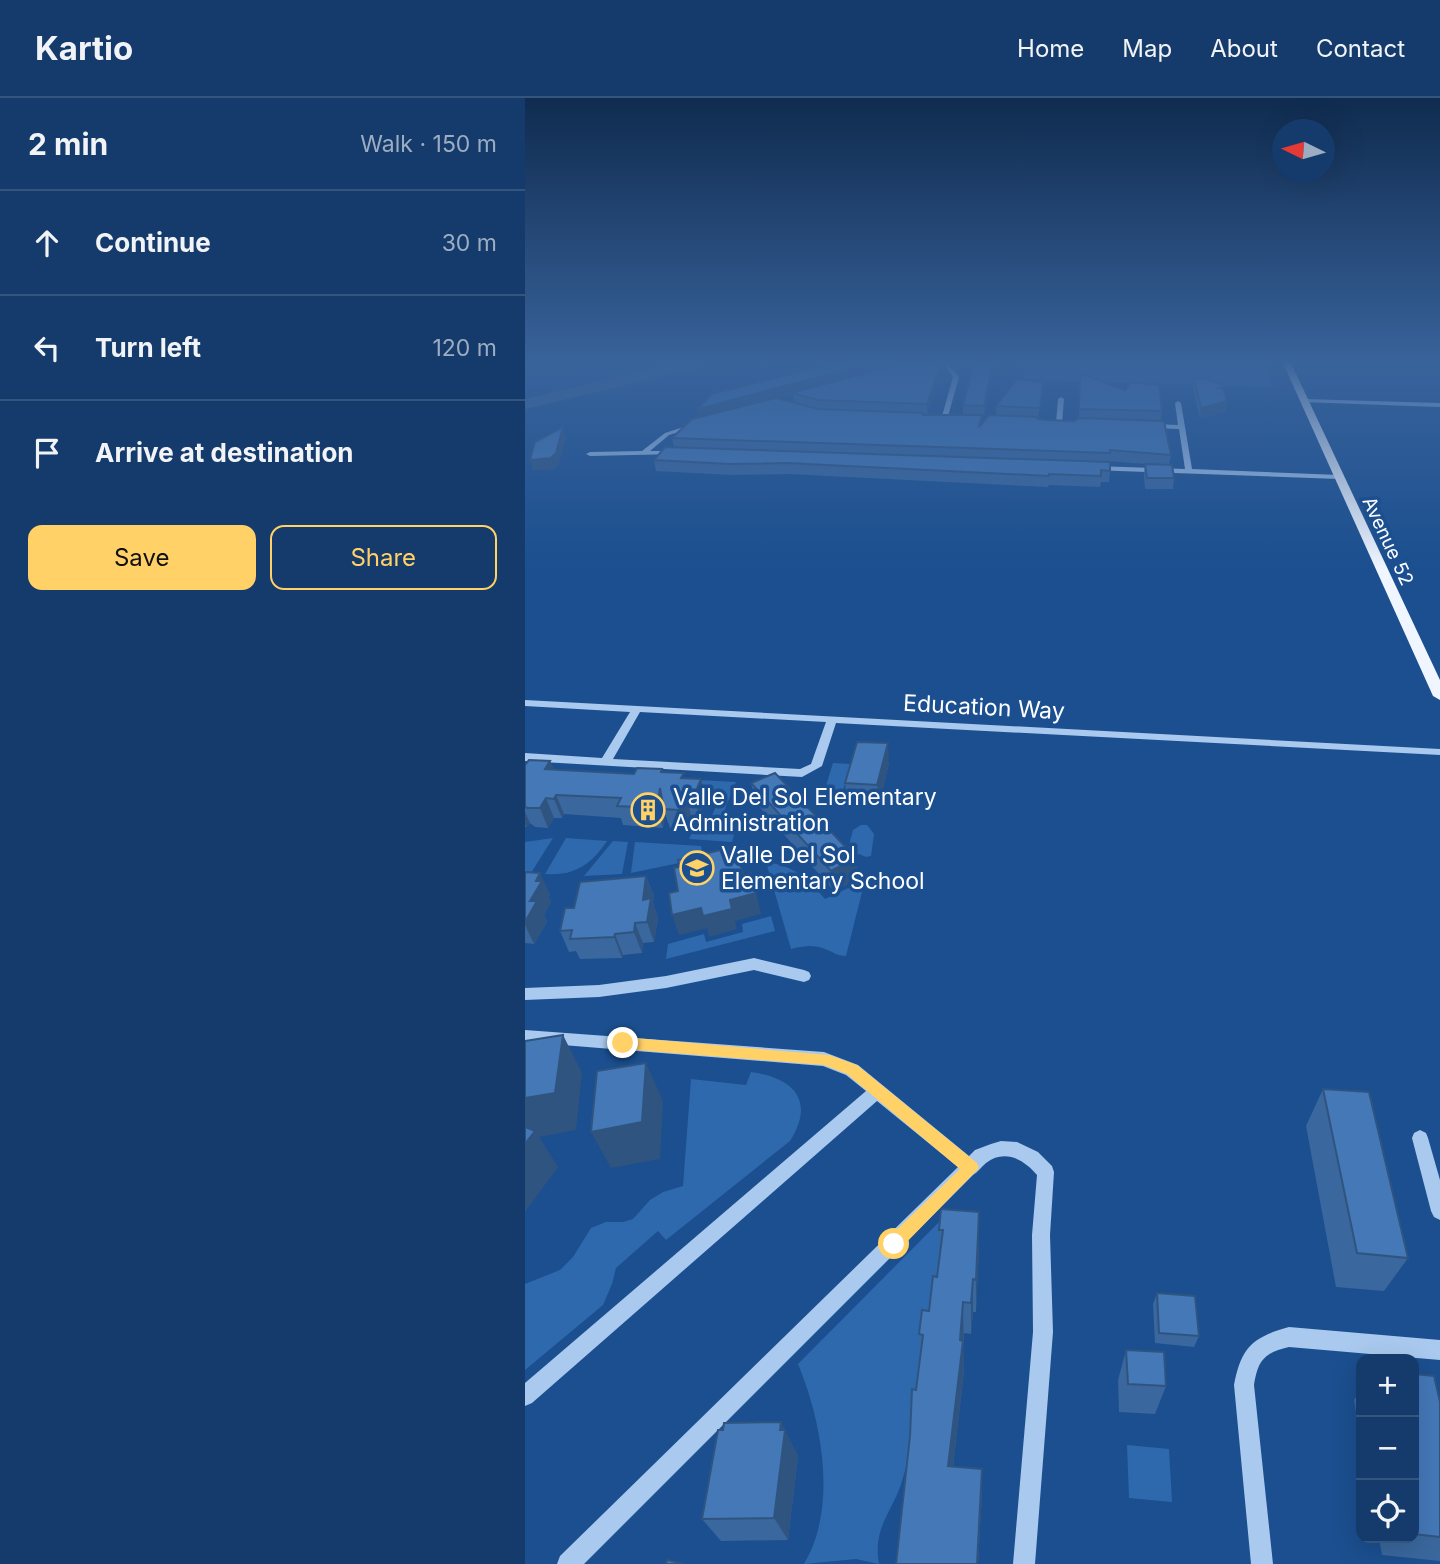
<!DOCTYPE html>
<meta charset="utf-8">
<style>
:root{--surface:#143b6b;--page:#1d4271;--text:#f1f3f6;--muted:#9dadc1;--line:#33557e;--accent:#ffd166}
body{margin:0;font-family:Inter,sans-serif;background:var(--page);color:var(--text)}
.controls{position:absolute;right:21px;bottom:21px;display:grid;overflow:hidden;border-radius:14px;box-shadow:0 7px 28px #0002}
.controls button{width:63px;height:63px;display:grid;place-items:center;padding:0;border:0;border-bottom:2px solid var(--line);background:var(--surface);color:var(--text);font:35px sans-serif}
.compass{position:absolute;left:747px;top:21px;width:63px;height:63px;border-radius:50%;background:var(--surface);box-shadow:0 7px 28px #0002;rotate:275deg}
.stop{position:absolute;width:21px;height:21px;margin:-16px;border:5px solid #ffd166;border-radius:50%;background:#fff}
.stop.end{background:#ffd166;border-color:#fff;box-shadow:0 2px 7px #0008}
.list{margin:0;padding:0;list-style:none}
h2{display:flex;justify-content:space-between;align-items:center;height:91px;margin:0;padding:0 28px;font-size:30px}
h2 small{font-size:23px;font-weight:400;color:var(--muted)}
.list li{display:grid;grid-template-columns:46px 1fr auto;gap:21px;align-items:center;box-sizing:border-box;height:105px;padding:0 28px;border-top:2px solid var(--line)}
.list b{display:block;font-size:26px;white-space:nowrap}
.list em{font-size:23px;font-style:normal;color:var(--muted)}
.actions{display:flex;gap:14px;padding:21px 28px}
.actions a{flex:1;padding:16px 0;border:2px solid var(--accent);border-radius:14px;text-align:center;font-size:24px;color:var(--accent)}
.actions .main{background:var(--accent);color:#111}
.icon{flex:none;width:38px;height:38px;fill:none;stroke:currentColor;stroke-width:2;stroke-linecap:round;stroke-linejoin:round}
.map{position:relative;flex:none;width:915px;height:1466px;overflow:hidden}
header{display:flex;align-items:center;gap:42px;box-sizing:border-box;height:98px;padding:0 35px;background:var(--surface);border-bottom:2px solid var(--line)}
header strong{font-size:33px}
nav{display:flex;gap:38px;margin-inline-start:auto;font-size:24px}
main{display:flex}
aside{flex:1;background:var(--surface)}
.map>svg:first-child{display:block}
</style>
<header>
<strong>Kartio</strong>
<nav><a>Home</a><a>Map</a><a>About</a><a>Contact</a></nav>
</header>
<main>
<aside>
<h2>2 min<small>Walk · 150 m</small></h2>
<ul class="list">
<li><svg class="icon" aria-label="ahead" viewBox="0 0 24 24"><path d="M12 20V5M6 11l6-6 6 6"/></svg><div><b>Continue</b></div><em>30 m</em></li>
<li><svg class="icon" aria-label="left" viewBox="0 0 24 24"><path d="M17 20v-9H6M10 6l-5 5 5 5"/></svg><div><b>Turn left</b></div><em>120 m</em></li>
<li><svg class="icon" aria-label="arrive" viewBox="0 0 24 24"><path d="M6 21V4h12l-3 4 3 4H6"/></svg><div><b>Arrive at destination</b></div></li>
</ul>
<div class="actions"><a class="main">Save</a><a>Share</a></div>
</aside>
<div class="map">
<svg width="915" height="1466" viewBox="0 0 915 1466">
<rect width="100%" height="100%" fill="#1b4f8f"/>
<g fill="#2e69ad">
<polygon points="500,265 738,265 748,289 497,282"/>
<polygon points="308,665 326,666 313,709 299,694"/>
<polygon points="100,678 211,684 200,711 211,729 207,744 164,741 173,721 185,722 196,697 164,695"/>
<polygon points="336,727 342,727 349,736 346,758 341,759 334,756 327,758 322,755 328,732"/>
<polygon points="28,740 6,775 0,775 0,744"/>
<path d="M 41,740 L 82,743 C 66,767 49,778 20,776 Z"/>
<polygon points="88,743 103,744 97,776 59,778"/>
<polygon points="110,744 176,748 178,760 106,775"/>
<path d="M 241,764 C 269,768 283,780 300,801 L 340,782 L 321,858 C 311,858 309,854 300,851 C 289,846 277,848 266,851 Z"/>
<polygon points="246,818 250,833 141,861 143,846 179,836 181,844 218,834 217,826"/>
<path d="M 226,974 C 268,980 291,1002 265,1043 L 141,1142 L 133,1133 L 91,1170 L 87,1186 L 78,1207 L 0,1272 L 0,1186 L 35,1172 L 48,1159 L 66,1130 L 81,1124 L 98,1124 L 108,1121 L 125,1102 L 138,1094 L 158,1088 L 166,981 L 221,987 Z"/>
<path d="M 419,1119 L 445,1147 C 422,1225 399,1302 378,1380 C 369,1413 347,1428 354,1466 L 331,1461 L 279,1466 C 313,1409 297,1324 273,1266 Z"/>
<polygon points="602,1347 644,1351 647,1404 604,1400"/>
</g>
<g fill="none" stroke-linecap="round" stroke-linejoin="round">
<polygon fill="#3c6290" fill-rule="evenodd" points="154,265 182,265 180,268 0,311 0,301"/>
<g fill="#a9c9ee" fill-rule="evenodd">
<path d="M 411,265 C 423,265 427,270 434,279 L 422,322 L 419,324 L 416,322 L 428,279 L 422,271 Z"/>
<polygon points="536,299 539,301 537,325 534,327 531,325 533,301"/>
<polygon points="779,301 915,305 915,309 777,304"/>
<polygon points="653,303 656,305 667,371 814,377 818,379 814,381 566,372 565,370 569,368 660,371 654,331 626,330 623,328 626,326 653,327 650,305"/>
<polygon points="171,325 173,326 173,328 144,337 125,353 149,353 151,354 151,356 65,358 61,356 65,354 117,353 140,335"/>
<path d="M 0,602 L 915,651 L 915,657 L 311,625 L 297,668 L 277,679 L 0,663 L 0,655 L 77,660 L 105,614 L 0,608 ZM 115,614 L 301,624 L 286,666 L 275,671 L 88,661 Z"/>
<polygon points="229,860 279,872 284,874 286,878 284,882 279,884 229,872 141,890 74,899 0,902 0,890 74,887 141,878"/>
<path d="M 0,932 L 299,954 L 333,967 L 444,1058 L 450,1052 L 466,1046 L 476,1043 L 492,1044 L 513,1054 L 527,1068 L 529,1074 L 525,1137 L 528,1234 L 510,1466 L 488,1466 L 508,1234 L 507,1137 L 512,1077 C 499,1061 479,1051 461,1065 C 456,1069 453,1074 448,1077 L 59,1466 L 32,1466 L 35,1458 L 433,1069 L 352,1003 L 7,1305 L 0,1308 L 0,1285 L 341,993 L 321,977 L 298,968 L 0,944 Z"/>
<polygon points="895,1032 901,1035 903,1040 915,1082 915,1122 909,1119 906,1113 887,1040 889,1035"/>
<path d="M 764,1229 L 915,1242 L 915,1262 L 764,1249 C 739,1255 733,1262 729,1287 L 748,1466 L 726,1466 L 709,1287 C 716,1250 727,1239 764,1229 Z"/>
</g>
<polygon fill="#f0f6ff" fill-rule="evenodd" points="758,265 766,265 915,582 915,602 908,598"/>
</g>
<g fill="#3a679d" fill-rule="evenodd">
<path d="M 308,265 L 470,265 L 459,318 L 457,318 L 457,325 L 471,317 L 471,308 L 518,284 L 513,321 L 549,323 L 554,320 L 555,275 L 637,313 L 636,323 L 646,357 L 644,367 L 649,380 L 648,391 L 620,391 L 619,377 L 620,366 L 584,363 L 585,373 L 584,384 L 576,384 L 575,389 L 524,387 L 523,389 L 264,376 L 207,377 L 131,373 L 129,362 L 149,349 L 147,340 L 175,319 L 173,311 ZM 421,266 L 432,272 L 449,267 L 438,307 L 438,317 L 399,317 L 398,316 L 402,316 L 416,276 L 422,275 ZM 268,297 L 269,305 L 253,300 Z"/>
<polygon points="669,281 700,297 702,303 700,314 675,320 668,291"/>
<polygon points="25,663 29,672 109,676 137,671 138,674 160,680 176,681 181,701 174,717 166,717 160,731 145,730 140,716 138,730 98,727 96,720 39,716 37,720 29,720 23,730 10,729 5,725 1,729 0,729 0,667"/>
<polygon points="364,665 354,707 322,705 320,685"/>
<polygon points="226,685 331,760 333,781 309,793 231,705"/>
<polygon points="0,774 25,796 23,798 26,804 19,817 22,824 9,846 0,845"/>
<polygon points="121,778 129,798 128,805 133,820 129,844 118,845 117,855 98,857 97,860 55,861 51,853 44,854 35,833 49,810"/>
<polygon points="798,991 883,1160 859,1193 811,1189 781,1028"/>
<polygon points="454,1114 454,1148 451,1214 448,1214 446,1236 439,1235 438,1252 439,1273 428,1368 457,1395 453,1466 371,1466 385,1338 396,1253 394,1236 404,1213 412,1179 415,1151 414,1132"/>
<polygon points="632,1195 674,1238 669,1249 630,1245 628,1206"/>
<polygon points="601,1252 641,1288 630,1316 594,1314 593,1282"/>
<polygon points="889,1276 915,1304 915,1463 857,1457 854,1440 889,1440"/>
<polygon points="836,1292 836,1344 829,1302"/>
<polygon points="259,1332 273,1358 263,1442 196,1443 177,1421"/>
</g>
<g fill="#305480">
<polygon points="346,265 382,265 267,295 268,297 175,322 173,311"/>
<polygon points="421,265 422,275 416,276 402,316 402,306 416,267"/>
<polygon points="432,265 451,265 451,267 432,272"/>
<polygon points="468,265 470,265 459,318 459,308"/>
<polygon points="702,303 700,314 675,320 676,310"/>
<polygon points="38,329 41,340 34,366 30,371 8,373 5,362"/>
<polygon points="363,645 364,665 354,707 352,687"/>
<polygon points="25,663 33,682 20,671"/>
<polygon points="176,681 181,701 174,717 169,698"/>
<polygon points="135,690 140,716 138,730 132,710"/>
<polygon points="31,697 39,716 37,720 29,701"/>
<polygon points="161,697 166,717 160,731 154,712"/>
<polygon points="21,700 29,720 23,730 15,710"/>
<polygon points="0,714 5,725 1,729 0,726"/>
<polygon points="331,760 333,781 309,793 306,773"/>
<polygon points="15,775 25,796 23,798 26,804 19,817 22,824 9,846 0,827 0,824 11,783"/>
<polygon points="121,778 129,798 128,805 133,820 129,844 122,824 118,802"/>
<polygon points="231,795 236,816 210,823 212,831 184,839 182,830 154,837 147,817"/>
<polygon points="110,825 118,845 117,855 109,834"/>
<polygon points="90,836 98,857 97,860 89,839"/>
<polygon points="38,937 57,975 51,1032 14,1039 33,1069 0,1114 0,1000"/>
<polygon points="121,965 138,1003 135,1061 86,1070 66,1034"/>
<polygon points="454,1114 454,1148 451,1214 451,1182"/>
<polygon points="448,1181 448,1214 446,1236 446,1205"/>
<polygon points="438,1204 439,1273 425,1392 423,1368"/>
<polygon points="256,1324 273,1358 263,1442 249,1420"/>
<polygon points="457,1371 457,1395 453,1466 452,1466"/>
</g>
<g fill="#4478b7" stroke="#305480" stroke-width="2">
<polygon points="308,265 346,265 173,311 187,296"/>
<polygon points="376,265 421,265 416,267 402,306 293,302 267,295"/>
<polygon points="449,265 468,265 459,308 438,307"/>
<polygon points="555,275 600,292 605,284 634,287 637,313 554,311"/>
<polygon points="679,280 701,288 694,290 698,291 702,303 676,310 669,281"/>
<polygon points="492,281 518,284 515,310 471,308"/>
<polygon points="251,300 293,311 398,315 398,317 457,317 454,329 464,317 514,319 513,321 521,322 549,323 554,320 639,323 646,357 585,352 585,355 147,340 167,321"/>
<polygon points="38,329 31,355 26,360 5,362 10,344"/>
<polygon points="140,349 585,364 585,373 576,372 576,378 524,376 524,378 262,365 205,366 129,362"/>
<polygon points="620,366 647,367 649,380 622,380"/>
<polygon points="332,644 363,645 352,687 320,685"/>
<polygon points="4,662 25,663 20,671 109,676 112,670 137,671 136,674 159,675 156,680 176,681 169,698 161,697 154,712 139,711 135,690 132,710 92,708 96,700 31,697 29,701 21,700 15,710 2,710 0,708 0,667"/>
<polygon points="250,675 331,760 306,773 226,685"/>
<polygon points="204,750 206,756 212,754 218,777 226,775 231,795 205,802 207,811 178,818 176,810 147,817 144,795 153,793 149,770 154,769 153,762"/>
<polygon points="0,774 15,775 11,783 17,783 5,803 12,803 0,824"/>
<polygon points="121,778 118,802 126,800 122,824 110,825 109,834 90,836 89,839 45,841 47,832 35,833 40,810 49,810 55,784"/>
<polygon points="38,937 30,995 0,1000 0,943"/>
<polygon points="121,965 117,1024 66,1034 72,973"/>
<polygon points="798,991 844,994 883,1160 832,1155"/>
<polygon points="0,1029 10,1033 0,1046"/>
<polygon points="416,1111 454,1114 451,1182 448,1181 446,1205 438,1204 435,1242 438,1243 423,1368 457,1371 452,1466 371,1466 385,1338 387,1291 391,1292 398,1237 394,1236 397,1212 404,1213 408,1178 412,1179 418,1132 414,1132"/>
<polygon points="632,1195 670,1198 674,1238 634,1235"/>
<polygon points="601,1252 639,1254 641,1288 603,1286"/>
<polygon points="889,1276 909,1278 915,1304 915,1439 889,1436"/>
<polygon points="256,1324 255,1332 260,1332 249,1420 177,1421 193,1332 198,1332 199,1325"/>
<polygon points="142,1462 159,1466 141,1466"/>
</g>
<linearGradient id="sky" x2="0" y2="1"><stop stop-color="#0f2b4f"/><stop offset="0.56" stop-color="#39639b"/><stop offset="1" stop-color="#39639b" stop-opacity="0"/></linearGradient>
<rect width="915" height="471" fill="url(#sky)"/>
<polygon fill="#ffd166" points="98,939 304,957 332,967 452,1065 454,1070 375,1151 369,1154 363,1151 361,1146 363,1140 435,1071 322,976 299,967 98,951 91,945"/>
<defs>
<symbol id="building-ring" viewBox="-11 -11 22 22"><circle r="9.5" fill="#1b4f8f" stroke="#ffd166" stroke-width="1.5"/><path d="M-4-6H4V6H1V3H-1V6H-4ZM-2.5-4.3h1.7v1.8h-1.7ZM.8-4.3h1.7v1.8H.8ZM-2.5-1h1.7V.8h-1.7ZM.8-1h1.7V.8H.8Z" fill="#ffd166"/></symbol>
<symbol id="school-ring" viewBox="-11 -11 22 22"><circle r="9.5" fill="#1b4f8f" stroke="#ffd166" stroke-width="1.5"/><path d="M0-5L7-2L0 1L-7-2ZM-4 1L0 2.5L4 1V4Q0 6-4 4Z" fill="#ffd166"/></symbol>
</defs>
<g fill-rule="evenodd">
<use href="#building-ring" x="104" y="693" width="38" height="38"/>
<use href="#school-ring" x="153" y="751" width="38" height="38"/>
</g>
<g text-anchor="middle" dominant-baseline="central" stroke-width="7" stroke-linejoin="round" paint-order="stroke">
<g font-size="19" fill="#fff" stroke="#1b4f8f">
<text transform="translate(863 443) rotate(65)">Avenue 52</text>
</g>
<g font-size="23" fill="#fff" stroke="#1b4f8f">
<text transform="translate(459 609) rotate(3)">Education Way</text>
</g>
<g font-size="23" fill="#fff" stroke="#1b4f8f" text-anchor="start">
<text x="148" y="699">Valle Del Sol Elementary<tspan x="148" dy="26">Administration</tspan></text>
<text x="196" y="757">Valle Del Sol<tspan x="196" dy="26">Elementary School</tspan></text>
</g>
</g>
</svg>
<div class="controls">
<button>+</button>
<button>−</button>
<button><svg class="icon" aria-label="locate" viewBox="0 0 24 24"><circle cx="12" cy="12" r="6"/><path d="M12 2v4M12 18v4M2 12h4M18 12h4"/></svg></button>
</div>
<svg class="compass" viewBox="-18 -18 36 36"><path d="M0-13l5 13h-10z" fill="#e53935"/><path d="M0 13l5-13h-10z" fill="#9dadc1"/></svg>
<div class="stop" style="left:369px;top:1146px"></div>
<div class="stop end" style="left:98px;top:945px"></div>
</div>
</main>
